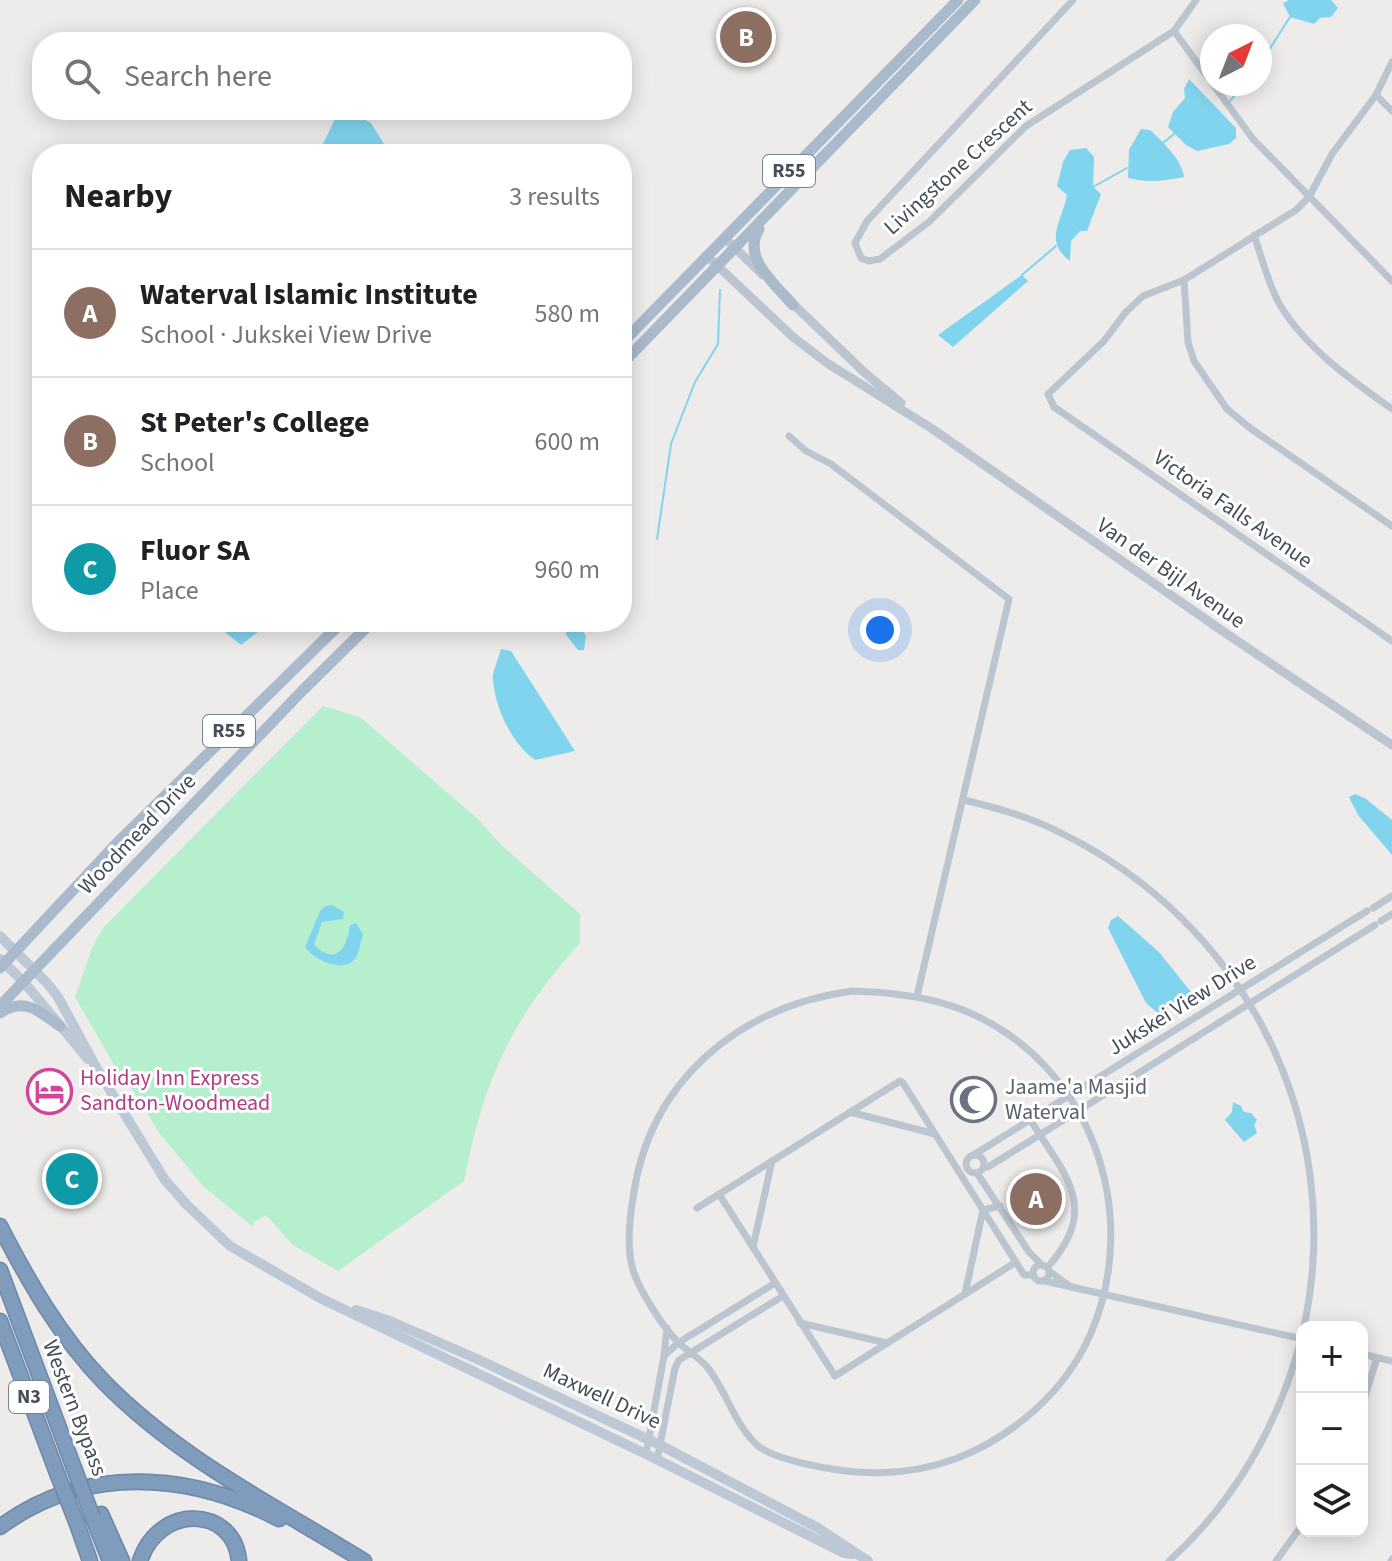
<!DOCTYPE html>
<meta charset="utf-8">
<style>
:root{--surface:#fff;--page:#f6f6f6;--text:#202124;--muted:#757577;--line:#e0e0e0;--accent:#0f766e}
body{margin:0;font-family:"Source Sans 3",sans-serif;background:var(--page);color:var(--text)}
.controls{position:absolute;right:24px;bottom:24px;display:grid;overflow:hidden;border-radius:16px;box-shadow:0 4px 20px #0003}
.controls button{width:72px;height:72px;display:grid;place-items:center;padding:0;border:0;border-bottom:2px solid var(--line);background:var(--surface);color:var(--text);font:40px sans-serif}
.compass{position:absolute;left:1200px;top:24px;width:72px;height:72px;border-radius:50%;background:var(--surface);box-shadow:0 4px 20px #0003;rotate:42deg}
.you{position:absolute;left:880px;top:630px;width:28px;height:28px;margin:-20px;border:6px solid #fff;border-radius:50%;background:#1a73e8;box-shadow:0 0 0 12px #1a73e833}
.badge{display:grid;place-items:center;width:52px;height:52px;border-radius:50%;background:var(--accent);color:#fff;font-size:26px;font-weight:700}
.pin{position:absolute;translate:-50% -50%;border:4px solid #fff;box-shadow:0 2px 8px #0006}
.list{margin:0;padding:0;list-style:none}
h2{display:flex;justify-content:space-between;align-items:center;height:104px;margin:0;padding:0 32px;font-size:34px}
h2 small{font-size:26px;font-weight:400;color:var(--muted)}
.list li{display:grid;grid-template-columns:52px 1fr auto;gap:24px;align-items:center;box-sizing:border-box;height:128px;padding:0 32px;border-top:2px solid var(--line)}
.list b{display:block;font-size:30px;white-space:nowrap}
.list p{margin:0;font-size:26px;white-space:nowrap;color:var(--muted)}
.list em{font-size:26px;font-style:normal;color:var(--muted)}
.icon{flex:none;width:44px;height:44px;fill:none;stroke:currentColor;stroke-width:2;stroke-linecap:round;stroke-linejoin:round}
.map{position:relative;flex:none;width:1392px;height:1561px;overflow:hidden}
.search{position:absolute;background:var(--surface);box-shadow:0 4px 20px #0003;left:32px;top:32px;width:600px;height:88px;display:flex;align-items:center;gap:20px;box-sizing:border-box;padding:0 28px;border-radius:32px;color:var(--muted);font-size:30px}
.panel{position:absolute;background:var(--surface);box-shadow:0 4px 20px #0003;left:32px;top:144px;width:600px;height:488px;border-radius:32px}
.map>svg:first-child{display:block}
</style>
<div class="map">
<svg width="1392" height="1561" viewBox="0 0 1392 1561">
<rect width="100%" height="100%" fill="#eeebeb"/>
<path fill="#b6efce" d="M 323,706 L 360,717 L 479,820 L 501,845 L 580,914 L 580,943 C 511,1019 484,1080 464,1181 L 338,1271 L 293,1245 L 266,1215 L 254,1222 L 253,1227 L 203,1186 L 160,1134 L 132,1089 L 124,1082 L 75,997 L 93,946 L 103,928 Z"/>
<g fill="#81d4ee">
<polygon points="1289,0 1331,0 1338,8 1331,17 1320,18 1314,24 1290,17 1283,3"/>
<polygon points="1189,79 1236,128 1236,138 1229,144 1197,151 1186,145 1168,127 1173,112 1185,98 1184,89"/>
<polygon points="352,112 371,123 384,144 378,154 318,154 337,115"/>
<path d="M 1141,129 L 1150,130 C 1163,142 1182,160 1184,177 C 1164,181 1147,183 1128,178 L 1129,150 Z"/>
<path d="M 1086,148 L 1094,157 L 1093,187 L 1101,194 L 1087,231 L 1080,231 L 1071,241 L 1070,261 C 1043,240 1062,222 1067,195 L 1057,186 L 1063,162 L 1070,150 Z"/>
<polygon points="1022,275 1028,281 953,347 938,335"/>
<polygon points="224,622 271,622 241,645 226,633"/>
<polygon points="562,622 577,622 586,636 584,650 578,650 567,636"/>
<path d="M 501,649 L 511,651 L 575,751 L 535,760 C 512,744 495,708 493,680 C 492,671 499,658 501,649 Z"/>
<polygon points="1355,794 1366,799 1392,820 1392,855 1358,815 1349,797"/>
<path d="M 332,905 L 344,912 L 343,919 L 322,922 L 314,945 C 337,967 347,947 350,925 L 356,923 L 363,934 C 360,942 360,954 354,960 C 341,973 313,959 305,947 L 320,911 L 325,906 Z"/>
<polygon points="1118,916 1159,952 1191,992 1160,1015 1146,1003 1108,928 1111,920"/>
<polygon points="1233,1102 1241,1106 1244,1112 1251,1113 1257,1120 1254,1125 1257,1133 1244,1142 1225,1120 1232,1112"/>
</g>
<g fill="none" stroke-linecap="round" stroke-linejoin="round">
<g stroke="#81d4ee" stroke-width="2">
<polyline points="1260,64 1290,17"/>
<polyline points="1230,101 1244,84"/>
<polyline points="1163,143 1174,134"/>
<polyline points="1093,187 1127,168"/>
<polyline points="1022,275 1056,246"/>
<polyline points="657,539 671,444 695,382 718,344 720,290"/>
</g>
<defs>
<g id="motorway">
<path d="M 0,1226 C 28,1281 61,1338 104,1382 C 178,1458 275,1506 364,1561"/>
<polyline points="0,1270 74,1468"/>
<polyline points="0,1321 57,1473"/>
<polyline points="101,1514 122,1561"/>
<polyline points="93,1518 110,1561"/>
<polyline points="77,1524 90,1561"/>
<path d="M 0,1527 C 85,1464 189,1472 279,1519"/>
<path d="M 140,1561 C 159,1503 234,1506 239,1561"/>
</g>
</defs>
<use href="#motorway" stroke="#6c87a9" stroke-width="17"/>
<g stroke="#bbc5cf" stroke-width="7">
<polyline points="1073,0 867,221 855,243 861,258 869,261 880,259 930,221 1026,126 1174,31 1196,0"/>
<polyline points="1174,31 1253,139 1392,281"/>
<polyline points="1392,62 1376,95 1332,154 1309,197 1296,210 1184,280 1143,296 1125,313 1104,341 1048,394 1054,407 1392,641"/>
<polyline points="1376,95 1392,111"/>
<path d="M 1254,235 C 1262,258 1268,284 1280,305 C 1306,348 1351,380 1392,409"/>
<polyline points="1184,280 1188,342 1194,361 1227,409 1250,428 1392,526"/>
<polyline points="789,436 806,451 831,464 1009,599 917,996"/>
<path d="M 964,800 C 997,808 1030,817 1061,833 C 1247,924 1347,1125 1304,1327"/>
<polyline points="1373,908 1392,896"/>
<polyline points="1381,921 1392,914"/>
<path d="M 852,991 C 890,992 927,996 963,1010 C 1090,1061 1143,1211 1091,1333 C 1066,1391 1013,1437 955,1459 C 905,1477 857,1476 806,1464 C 790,1460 769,1455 757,1445 C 735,1425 726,1391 708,1368 C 700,1358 688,1352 679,1343 C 664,1329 641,1293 634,1273 C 626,1250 629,1222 633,1198 C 649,1081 738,1007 852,991 Z"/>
<polyline points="850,1112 935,1134"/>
<path d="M 1031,1121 C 1067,1178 1100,1208 1047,1268"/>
<polyline points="975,1154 1367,911"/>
<circle cx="975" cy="1164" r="9"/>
<polyline points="984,1166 988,1167 1030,1141 1375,925"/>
<polyline points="977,1173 1029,1252 1042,1265"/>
<polyline points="719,1194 835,1376 1016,1262"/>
<polyline points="697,1208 900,1081 903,1083 1024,1275 1033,1275"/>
<polyline points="753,1247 772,1161"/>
<circle cx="1041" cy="1273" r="8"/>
<polyline points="1049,1271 1071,1287"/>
<polyline points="1045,1281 1302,1339"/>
<polyline points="965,1294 983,1210 1000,1206"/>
<polyline points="800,1323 887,1343"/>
<polyline points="1362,1354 1392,1361"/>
<polyline points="664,1356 667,1328"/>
<polyline points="1362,1406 1377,1358"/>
<polyline points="646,1454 664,1356 678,1343 775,1283"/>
<polyline points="657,1460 675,1368 679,1360 783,1296"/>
<path d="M 1169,1561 C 1235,1502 1281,1421 1302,1335"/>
<polyline points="1276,1561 1302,1525"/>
<polyline points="1391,1561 1392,1559"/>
</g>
<g stroke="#bbc5cf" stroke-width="9">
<polyline points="730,243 763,275"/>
<polyline points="706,255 793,337 827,363 931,428 1221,630 1392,745"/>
<polyline points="791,302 865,373 901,403"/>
</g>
<g stroke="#bdc8d6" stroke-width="10">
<polyline points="0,936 47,983 58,997 97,1069 165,1180 187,1205 230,1246 320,1298 646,1454 844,1553 854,1554"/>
<polyline points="0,959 23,981 88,1059"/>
<polyline points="356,1310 390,1321 477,1359 660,1445 818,1528 868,1561"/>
</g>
<g stroke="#a9bacc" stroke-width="11">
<path d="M 759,229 C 741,258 776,285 793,305"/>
<polyline points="622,343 958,0"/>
<polyline points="622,364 975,0"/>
<polyline points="0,968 118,842 342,622"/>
<polyline points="0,1006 303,690 372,622"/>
<path d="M 0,1013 C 24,996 40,1012 60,1026"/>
</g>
<use href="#motorway" stroke="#809cbd" stroke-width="14"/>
<defs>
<g id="motorway-bridge">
<polyline points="74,1468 93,1518"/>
<polyline points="57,1473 77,1524"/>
</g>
</defs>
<use href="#motorway-bridge" stroke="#6c87a9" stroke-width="17" stroke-linecap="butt"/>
<use href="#motorway-bridge" stroke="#809cbd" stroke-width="14"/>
</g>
<defs>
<symbol id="hotel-ring" viewBox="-11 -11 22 22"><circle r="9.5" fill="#fff" stroke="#d1479c" stroke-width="1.5"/><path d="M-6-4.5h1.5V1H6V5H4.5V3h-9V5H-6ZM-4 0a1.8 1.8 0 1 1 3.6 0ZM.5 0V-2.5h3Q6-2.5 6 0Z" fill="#d1479c"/></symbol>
<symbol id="mosque-ring" viewBox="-11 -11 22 22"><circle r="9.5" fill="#fff" stroke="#6b7280" stroke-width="1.5"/><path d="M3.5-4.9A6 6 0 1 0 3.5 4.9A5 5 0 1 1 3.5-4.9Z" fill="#6b7280"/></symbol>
</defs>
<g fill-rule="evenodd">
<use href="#hotel-ring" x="24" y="1066" width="51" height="51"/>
<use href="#mosque-ring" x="948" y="1074" width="51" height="51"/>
</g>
<g text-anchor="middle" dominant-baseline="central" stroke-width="6" stroke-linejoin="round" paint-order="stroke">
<g fill="#fff" stroke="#7b838b" stroke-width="2">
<rect x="763" y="155" width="52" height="32" rx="6"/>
<rect x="203" y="715" width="52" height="32" rx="6"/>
<rect x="9" y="1381" width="40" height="32" rx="6"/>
</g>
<g font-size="20" font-weight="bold" fill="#434e59">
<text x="789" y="171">R55</text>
<text x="229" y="731">R55</text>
<text x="29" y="1397">N3</text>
</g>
<g font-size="22" fill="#434e59" stroke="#fff">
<text transform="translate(958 167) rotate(-42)">Livingstone Crescent</text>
<text transform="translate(1233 509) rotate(35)">Victoria Falls Avenue</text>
<text transform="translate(1171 573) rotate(35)">Van der Bijl Avenue</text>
<text transform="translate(137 834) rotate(-46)">Woodmead Drive</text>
<text transform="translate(1182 1005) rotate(-32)">Jukskei View Drive</text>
<text transform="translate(602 1396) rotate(25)">Maxwell Drive</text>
<text transform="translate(75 1408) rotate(69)">Western Bypass</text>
</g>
<g font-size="22" fill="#b23c85" stroke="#fff" text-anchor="start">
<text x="80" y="1078">Holiday Inn Express<tspan x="80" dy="25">Sandton-Woodmead</tspan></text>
</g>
<g font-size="22" fill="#5b616d" stroke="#fff" text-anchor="start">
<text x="1005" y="1087">Jaame'a Masjid<tspan x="1005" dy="25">Waterval</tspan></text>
</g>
</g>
</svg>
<div class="controls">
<button>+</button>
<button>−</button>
<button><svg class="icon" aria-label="layers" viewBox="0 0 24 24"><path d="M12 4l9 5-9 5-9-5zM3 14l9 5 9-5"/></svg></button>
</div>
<svg class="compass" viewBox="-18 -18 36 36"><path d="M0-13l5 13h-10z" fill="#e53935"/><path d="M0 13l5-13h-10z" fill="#757577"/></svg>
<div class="you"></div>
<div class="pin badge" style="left:1036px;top:1199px;background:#8d6e63">A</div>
<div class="pin badge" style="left:746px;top:37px;background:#8d6e63">B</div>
<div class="pin badge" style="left:72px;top:1179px;background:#0f9aa8">C</div>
<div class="search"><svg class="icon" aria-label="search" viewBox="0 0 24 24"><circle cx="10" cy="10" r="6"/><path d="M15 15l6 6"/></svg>Search here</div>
<section class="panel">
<h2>Nearby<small>3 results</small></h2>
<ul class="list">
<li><span class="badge" style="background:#8d6e63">A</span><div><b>Waterval Islamic Institute</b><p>School · Jukskei View Drive</p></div><em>580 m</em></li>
<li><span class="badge" style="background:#8d6e63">B</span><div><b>St Peter's College</b><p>School</p></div><em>600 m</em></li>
<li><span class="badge" style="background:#0f9aa8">C</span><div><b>Fluor SA</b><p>Place</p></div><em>960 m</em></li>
</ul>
</section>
</div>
